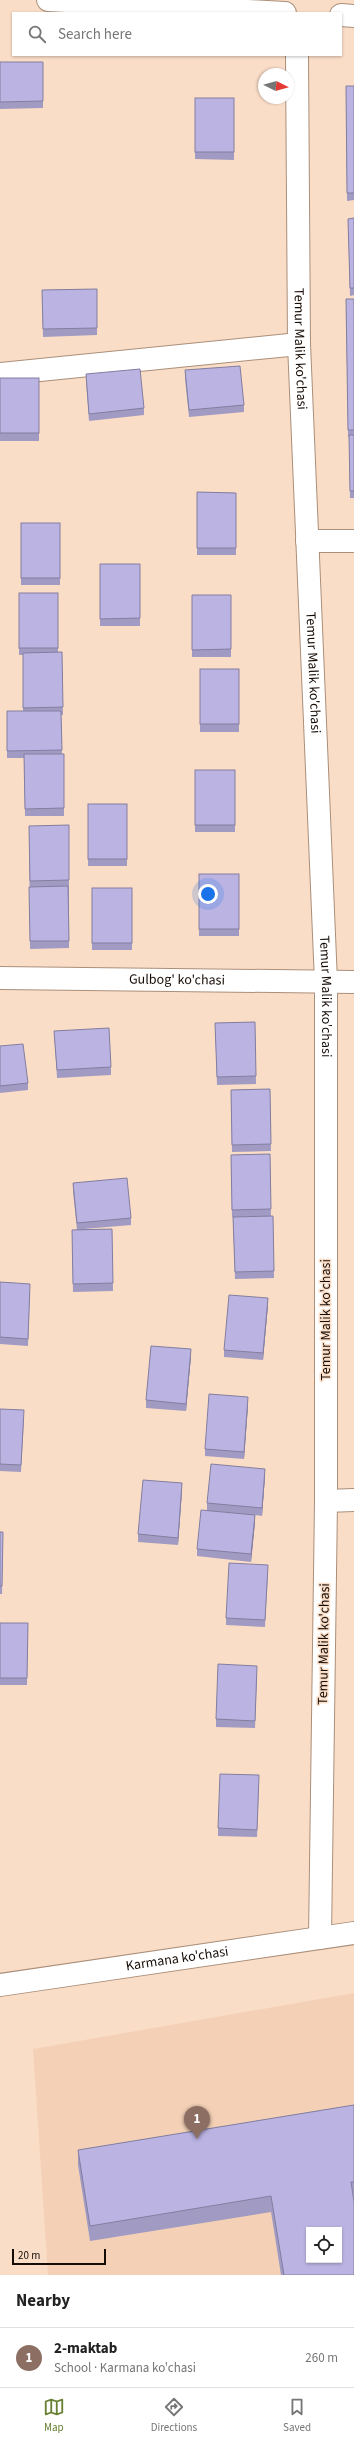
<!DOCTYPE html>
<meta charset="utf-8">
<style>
:root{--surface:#fff;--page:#f2f2f2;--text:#222;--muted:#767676;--line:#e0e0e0;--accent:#678033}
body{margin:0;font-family:"Source Sans 3",sans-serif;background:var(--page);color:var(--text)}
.controls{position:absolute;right:12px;bottom:12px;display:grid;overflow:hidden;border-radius:0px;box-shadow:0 1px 3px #0004}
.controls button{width:36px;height:36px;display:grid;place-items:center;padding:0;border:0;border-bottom:1px solid var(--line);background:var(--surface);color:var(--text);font:20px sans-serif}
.compass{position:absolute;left:258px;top:68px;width:36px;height:36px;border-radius:50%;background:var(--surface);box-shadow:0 1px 3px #0004;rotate:95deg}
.scale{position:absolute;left:12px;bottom:10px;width:94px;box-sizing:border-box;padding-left:4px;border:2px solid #160c06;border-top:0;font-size:11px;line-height:14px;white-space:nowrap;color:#160c06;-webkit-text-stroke:3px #faddc7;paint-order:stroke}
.you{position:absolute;left:208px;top:894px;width:14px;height:14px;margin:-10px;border:3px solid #fff;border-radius:50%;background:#1a73e8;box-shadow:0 0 0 6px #1a73e833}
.badge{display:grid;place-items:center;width:26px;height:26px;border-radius:50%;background:var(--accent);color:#fff;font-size:13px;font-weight:700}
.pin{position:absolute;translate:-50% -33px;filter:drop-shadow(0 1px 2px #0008)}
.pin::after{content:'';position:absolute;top:21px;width:14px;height:12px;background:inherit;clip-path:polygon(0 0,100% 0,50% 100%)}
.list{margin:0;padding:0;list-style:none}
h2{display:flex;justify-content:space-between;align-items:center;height:52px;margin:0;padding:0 16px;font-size:17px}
h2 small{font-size:13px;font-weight:400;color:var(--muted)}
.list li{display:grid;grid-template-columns:26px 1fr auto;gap:12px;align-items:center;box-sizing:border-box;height:60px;padding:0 16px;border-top:1px solid var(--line)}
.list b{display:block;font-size:15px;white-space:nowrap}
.list p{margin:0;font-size:13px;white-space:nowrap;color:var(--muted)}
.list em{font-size:13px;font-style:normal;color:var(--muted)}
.icon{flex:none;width:22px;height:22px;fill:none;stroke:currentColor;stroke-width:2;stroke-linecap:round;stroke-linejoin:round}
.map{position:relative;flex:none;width:354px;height:2275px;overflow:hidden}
.search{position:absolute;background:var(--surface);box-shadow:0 1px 3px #0004;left:12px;right:12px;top:12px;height:44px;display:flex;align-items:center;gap:10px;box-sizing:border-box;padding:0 14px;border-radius:0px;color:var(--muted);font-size:15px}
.sheet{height:112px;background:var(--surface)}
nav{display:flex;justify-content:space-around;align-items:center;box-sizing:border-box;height:56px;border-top:1px solid var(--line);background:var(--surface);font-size:11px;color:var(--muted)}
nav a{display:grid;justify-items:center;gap:2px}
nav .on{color:var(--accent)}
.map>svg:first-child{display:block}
</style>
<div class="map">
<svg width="354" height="2275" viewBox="0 0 354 2275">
<rect width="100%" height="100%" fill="#faddc7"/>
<path fill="#f4d1b6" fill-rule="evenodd" d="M 354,1993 L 354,2275 L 48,2275 L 33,2049 ZM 309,2230 L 339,2230 L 339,2260 L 309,2260 Z"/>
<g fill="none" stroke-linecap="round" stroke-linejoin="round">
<defs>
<g id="minor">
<polyline points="48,0 285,13"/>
<polyline points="341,15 354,16"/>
<path id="s1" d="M 297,55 L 299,344 L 326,982 L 326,1501 L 320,1938"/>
<polyline points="0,374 299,344"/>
<polyline points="307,541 354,541"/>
<path id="s2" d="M 0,978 L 354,982"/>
<polyline points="326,1501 354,1500"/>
</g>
<g id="secondary">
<path id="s3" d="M 0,1985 L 354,1933"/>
</g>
</defs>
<use href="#minor" stroke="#aa8f7a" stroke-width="24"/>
<use href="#secondary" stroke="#aa8f7a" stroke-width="24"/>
<use href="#minor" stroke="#fff" stroke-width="22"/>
<use href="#secondary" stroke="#fff" stroke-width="22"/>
</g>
<g fill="#a19bc3">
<polygon points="0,62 43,62 43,108 0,109"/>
<polygon points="346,86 354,86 354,200 347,201"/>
<polygon points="195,98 234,98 234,160 195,159"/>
<polygon points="354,218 354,295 350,296 348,219"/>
<polygon points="97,289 97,335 43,337 42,290"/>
<polygon points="346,299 354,299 354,498 350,498 349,437 348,437"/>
<polygon points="185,370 244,405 244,412 189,417 185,378"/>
<polygon points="86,374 144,408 144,415 89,421 86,381"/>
<rect x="0" y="378" width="39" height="63"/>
<polygon points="197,492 236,493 236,555 197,555"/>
<rect x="21" y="523" width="39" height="62"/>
<rect x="100" y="564" width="40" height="62"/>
<polygon points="19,593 58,593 58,652 62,652 63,715 61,715 62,754 64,754 64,816 25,816 24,758 7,758 7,711 23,711 23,655 19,655"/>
<rect x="192" y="595" width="39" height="62"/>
<rect x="200" y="669" width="39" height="63"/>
<rect x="195" y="770" width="40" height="62"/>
<rect x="88" y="804" width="39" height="62"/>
<polygon points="29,826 69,880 69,948 30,949"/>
<rect x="199" y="874" width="40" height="62"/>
<rect x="92" y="888" width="40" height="62"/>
<polygon points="255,1022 256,1084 217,1085 215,1023"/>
<polygon points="54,1031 111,1067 111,1075 57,1078"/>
<polygon points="0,1046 28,1083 28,1090 0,1093"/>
<polygon points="270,1089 271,1151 232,1152 231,1090"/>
<polygon points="270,1154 271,1216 273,1216 274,1278 235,1279 233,1217 232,1217 231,1155"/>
<polygon points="73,1183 131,1218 131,1225 84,1229 112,1229 113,1291 73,1292 72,1230 77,1230 73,1191"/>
<polygon points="0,1282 30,1291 28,1346 0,1344"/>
<polygon points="268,1305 263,1360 224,1357 224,1350"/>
<polygon points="191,1356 186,1411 146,1408 146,1400"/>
<polygon points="248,1405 244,1459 205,1456 205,1449"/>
<polygon points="0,1409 24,1418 21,1472 0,1471"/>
<polygon points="265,1476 262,1516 255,1515 255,1522 251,1562 197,1556 197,1549 207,1511 207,1503"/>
<polygon points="182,1490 178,1545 138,1542 138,1534"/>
<polygon points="0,1532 3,1532 2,1594 0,1594"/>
<polygon points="268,1572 265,1627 226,1625 226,1618"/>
<polygon points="0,1623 28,1623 27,1685 0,1685"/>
<polygon points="257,1673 255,1728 216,1727 216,1719"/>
<polygon points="259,1783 257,1837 218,1836 218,1828"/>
<polygon points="354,2105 354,2197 353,2197 354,2275 281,2275 271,2212 90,2241 78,2165 78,2150"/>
</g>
<g fill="#837e9f">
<polygon points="268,1298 268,1305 263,1360 263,1353"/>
<polygon points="191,1349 191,1356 186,1411 186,1404"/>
<polygon points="248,1397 248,1405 244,1459 244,1452"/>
<polygon points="265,1469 265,1476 262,1516 262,1508"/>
<polygon points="182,1483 182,1490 178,1545 178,1538"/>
<polygon points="255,1515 255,1522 251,1562 251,1554"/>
</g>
<g fill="#bbb4e3" stroke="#837e9f" fill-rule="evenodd">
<polygon points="0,62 43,62 43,101 0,102"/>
<polygon points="346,86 354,86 354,193 347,193"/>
<rect x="195" y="98" width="39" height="54"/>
<polygon points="354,218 354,288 350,288 348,219"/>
<polygon points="97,289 97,328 43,329 42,290"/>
<polygon points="346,299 354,299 354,430 348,430"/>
<polygon points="240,366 244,405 189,410 185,370"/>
<polygon points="140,369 144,408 89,414 86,374"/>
<rect x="0" y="378" width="39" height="55"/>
<polygon points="349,435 354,435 354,491 350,491"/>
<polygon points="197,492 236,493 236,548 197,548"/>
<rect x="21" y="523" width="39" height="55"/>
<polygon points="100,564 140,564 140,618 100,619"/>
<rect x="19" y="593" width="39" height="55"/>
<polygon points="192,595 231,595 231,649 192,650"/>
<polygon points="62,652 63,707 23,708 23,653"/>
<rect x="200" y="669" width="39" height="55"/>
<polygon points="7,711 61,711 62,750 7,751"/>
<polygon points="24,754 64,754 64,808 25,809"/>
<rect x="195" y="770" width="40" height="55"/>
<rect x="88" y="804" width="39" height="55"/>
<polygon points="69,825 69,880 30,881 29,826"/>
<rect x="199" y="874" width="40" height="55"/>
<polygon points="68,886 69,941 30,941 29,887"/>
<rect x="92" y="888" width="40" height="55"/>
<polygon points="255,1022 256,1076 217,1077 215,1023"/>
<polygon points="109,1028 111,1067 57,1070 54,1031"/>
<polygon points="23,1044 28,1083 0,1086 0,1046"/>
<polygon points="270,1089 271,1144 232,1145 231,1090"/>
<polygon points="270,1154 271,1209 232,1210 231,1155"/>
<polygon points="127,1178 131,1218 77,1223 73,1183"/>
<polygon points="273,1216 274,1271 235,1272 233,1217"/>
<polygon points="112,1229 113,1283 73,1284 72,1230"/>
<polygon points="0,1282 30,1284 28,1339 0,1337"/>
<polygon points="229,1295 268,1298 263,1353 224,1350"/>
<polygon points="151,1346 191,1349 186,1404 146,1400"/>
<polygon points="209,1394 248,1397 244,1452 205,1449"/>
<polygon points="0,1409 24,1410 21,1465 0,1464"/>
<polygon points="211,1464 265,1469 262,1508 207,1503"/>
<polygon points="143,1480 182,1483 178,1538 138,1534"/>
<polygon points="201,1510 255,1515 251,1554 197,1549"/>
<polygon points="0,1532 3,1532 2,1586 0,1586"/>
<polygon points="229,1563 268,1565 265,1620 226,1618"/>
<polygon points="0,1623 28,1623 27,1678 0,1678"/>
<polygon points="218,1664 257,1666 255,1721 216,1719"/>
<polygon points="220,1774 259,1775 257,1830 218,1828"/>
<path d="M 354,2105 L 354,2182 L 351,2182 L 354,2202 L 354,2275 L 284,2275 L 271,2196 L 90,2226 L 78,2150 ZM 309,2230 L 339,2230 L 339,2260 L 309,2260 Z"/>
</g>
<g text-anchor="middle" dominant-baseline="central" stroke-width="3" stroke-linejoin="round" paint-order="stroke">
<g font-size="14" fill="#160c06" stroke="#faddc7">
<text stroke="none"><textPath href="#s1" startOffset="294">Temur Malik ko'chasi</textPath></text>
<text stroke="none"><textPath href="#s1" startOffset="618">Temur Malik ko'chasi</textPath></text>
<text stroke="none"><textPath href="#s2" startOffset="177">Gulbog' ko'chasi</textPath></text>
<text stroke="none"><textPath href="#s1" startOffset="942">Temur Malik ko'chasi</textPath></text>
<text transform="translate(326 1320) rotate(-90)">Temur Malik ko'chasi</text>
<text transform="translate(324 1644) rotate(-89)">Temur Malik ko'chasi</text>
<text stroke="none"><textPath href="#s3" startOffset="179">Karmana ko'chasi</textPath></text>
</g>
</g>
</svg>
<div class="controls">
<button><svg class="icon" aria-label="locate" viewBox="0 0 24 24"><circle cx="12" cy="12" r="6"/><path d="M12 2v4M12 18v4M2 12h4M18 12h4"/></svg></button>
</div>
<svg class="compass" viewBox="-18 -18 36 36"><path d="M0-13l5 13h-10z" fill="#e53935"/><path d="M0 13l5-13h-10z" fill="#767676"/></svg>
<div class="scale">20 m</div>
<div class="you"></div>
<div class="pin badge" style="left:197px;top:2139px;background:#8d6e63">1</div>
<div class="search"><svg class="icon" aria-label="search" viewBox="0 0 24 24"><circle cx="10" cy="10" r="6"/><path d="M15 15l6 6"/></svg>Search here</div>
</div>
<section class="sheet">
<h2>Nearby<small></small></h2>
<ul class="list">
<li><span class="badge" style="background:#8d6e63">1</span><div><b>2-maktab</b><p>School · Karmana ko'chasi</p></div><em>260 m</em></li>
</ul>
</section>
<nav>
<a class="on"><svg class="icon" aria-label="map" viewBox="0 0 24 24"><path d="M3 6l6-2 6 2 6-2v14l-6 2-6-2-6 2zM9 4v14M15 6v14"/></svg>Map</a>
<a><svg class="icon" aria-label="directions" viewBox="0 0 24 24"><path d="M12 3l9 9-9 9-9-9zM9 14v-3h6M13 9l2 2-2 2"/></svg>Directions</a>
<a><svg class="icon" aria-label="saved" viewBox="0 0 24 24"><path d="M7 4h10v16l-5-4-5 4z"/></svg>Saved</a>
</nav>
